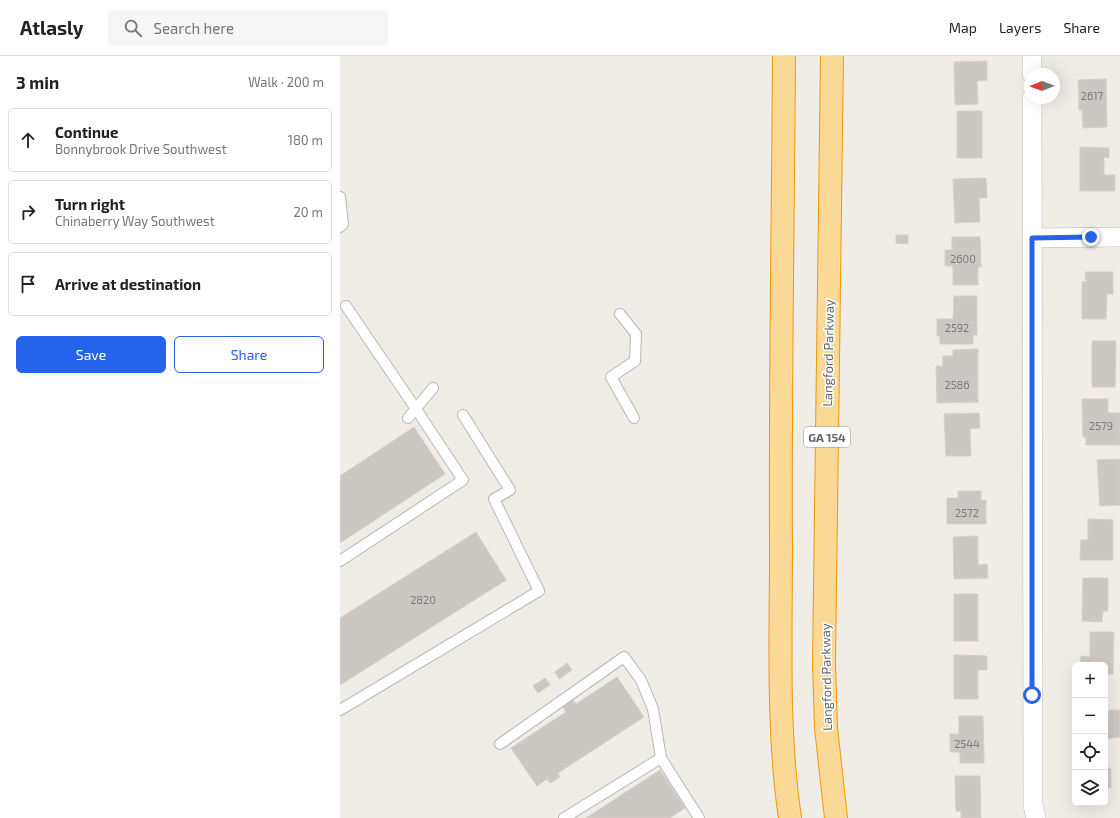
<!DOCTYPE html>
<meta charset="utf-8">
<style>
:root{--surface:#fff;--page:#f6f6f6;--text:#222;--muted:#767676;--line:#e0e0e0;--accent:#2563eb}
body{margin:0;font-family:"Exo 2",sans-serif;background:var(--page);color:var(--text)}
.controls{position:absolute;right:12px;bottom:12px;display:grid;overflow:hidden;border-radius:6px;box-shadow:0 4px 16px #0002}
.controls button{width:36px;height:36px;display:grid;place-items:center;padding:0;border:0;border-bottom:1px solid var(--line);background:var(--surface);color:var(--text);font:20px sans-serif}
.compass{position:absolute;left:684px;top:12px;width:36px;height:36px;border-radius:50%;background:var(--surface);box-shadow:0 4px 16px #0002;rotate:269deg}
.stop{position:absolute;width:12px;height:12px;margin:-9px;border:3px solid #2563eb;border-radius:50%;background:#fff}
.stop.end{background:#2563eb;border-color:#fff;box-shadow:0 1px 4px #0008}
.list{margin:0;padding:0;list-style:none}
h2{display:flex;justify-content:space-between;align-items:center;height:52px;margin:0;padding:0 16px;font-size:17px}
h2 small{font-size:13px;font-weight:400;color:var(--muted)}
.list li{display:grid;grid-template-columns:26px 1fr auto;gap:12px;align-items:center;box-sizing:border-box;height:64px;margin:0 8px 8px;padding:0 8px;border:1px solid var(--line);border-radius:6px}
.list b{display:block;font-size:15px;white-space:nowrap}
.list p{margin:0;font-size:13px;white-space:nowrap;color:var(--muted)}
.list em{font-size:13px;font-style:normal;color:var(--muted)}
.actions{display:flex;gap:8px;padding:12px 16px}
.actions a{flex:1;padding:9px 0;border:1px solid var(--accent);border-radius:6px;text-align:center;font-size:14px;color:var(--accent)}
.actions .main{background:var(--accent);color:#fff}
.icon{flex:none;width:22px;height:22px;fill:none;stroke:currentColor;stroke-width:2;stroke-linecap:round;stroke-linejoin:round}
.map{position:relative;flex:none;width:780px;height:762px;overflow:hidden}
header{display:flex;align-items:center;gap:24px;box-sizing:border-box;height:56px;padding:0 20px;background:var(--surface);border-bottom:1px solid var(--line)}
header strong{font-size:19px}
nav{display:flex;gap:22px;margin-inline-start:auto;font-size:14px}
.search{width:280px;height:36px;background:var(--page);display:flex;align-items:center;gap:10px;box-sizing:border-box;padding:0 14px;border-radius:6px;color:var(--muted);font-size:15px}
main{display:flex}
aside{flex:1;background:var(--surface)}
.map>svg:first-child{display:block}
</style>
<header>
<strong>Atlasly</strong>
<div class="search"><svg class="icon" aria-label="search" viewBox="0 0 24 24"><circle cx="10" cy="10" r="6"/><path d="M15 15l6 6"/></svg>Search here</div>
<nav><a>Map</a><a>Layers</a><a>Share</a></nav>
</header>
<main>
<aside>
<h2>3 min<small>Walk · 200 m</small></h2>
<ul class="list">
<li><svg class="icon" aria-label="ahead" viewBox="0 0 24 24"><path d="M12 20V5M6 11l6-6 6 6"/></svg><div><b>Continue</b><p>Bonnybrook Drive Southwest</p></div><em>180 m</em></li>
<li><svg class="icon" aria-label="right" viewBox="0 0 24 24"><path d="M7 20v-9h11M14 6l5 5-5 5"/></svg><div><b>Turn right</b><p>Chinaberry Way Southwest</p></div><em>20 m</em></li>
<li><svg class="icon" aria-label="arrive" viewBox="0 0 24 24"><path d="M6 21V4h12l-3 4 3 4H6"/></svg><div><b>Arrive at destination</b></div></li>
</ul>
<div class="actions"><a class="main">Save</a><a>Share</a></div>
</aside>
<div class="map">
<svg width="780" height="762" viewBox="0 0 780 762">
<rect width="100%" height="100%" fill="#f0ede7"/>
<g fill="#cbc8c3" stroke="#d5cfc6">
<polygon points="647,5 647,24 637,25 638,48 615,49 614,6"/>
<polygon points="766,23 767,71 743,72 742,54 739,54 738,24"/>
<rect x="617" y="55" width="25" height="47"/>
<polygon points="740,91 769,92 769,102 764,101 764,119 775,119 775,135 740,135"/>
<polygon points="646,122 647,142 639,142 640,166 615,167 613,123"/>
<polygon points="556,179 568,179 568,188 556,187"/>
<polygon points="612,181 640,181 641,211 638,211 638,229 613,229 613,210 605,210 605,194 612,194"/>
<polygon points="745,216 773,216 773,238 767,238 766,263 742,263 742,226 746,226"/>
<polygon points="614,240 637,240 637,279 633,279 633,288 600,288 600,280 597,280 597,263 613,263"/>
<polygon points="752,285 776,285 775,331 752,331"/>
<polygon points="638,293 638,346 597,347 596,310 603,310 603,300 613,300 613,294"/>
<polygon points="742,343 768,343 768,357 780,357 780,389 746,389 746,381 743,381"/>
<polygon points="639,357 640,372 630,373 631,400 606,400 604,358"/>
<polygon points="74,371 105,418 0,487 0,420"/>
<polygon points="780,403 780,449 760,450 757,404"/>
<polygon points="618,435 641,435 641,444 646,444 646,468 607,468 607,442 618,442"/>
<polygon points="748,463 773,464 773,504 740,504 741,484 748,484"/>
<polygon points="136,476 166,524 0,629 0,562"/>
<polygon points="638,480 638,509 647,508 648,522 614,523 613,481"/>
<polygon points="743,522 768,522 768,555 763,555 762,566 742,565"/>
<rect x="614" y="538" width="24" height="47"/>
<polygon points="750,576 774,576 773,618 765,618 765,609 740,609 741,600 750,601"/>
<polygon points="614,599 647,600 647,614 638,614 638,643 614,643"/>
<polygon points="227,607 232,614 219,623 215,616"/>
<polygon points="277,621 304,661 218,717 220,721 210,727 207,723 197,730 171,692 226,656 221,648 231,641 236,648"/>
<polygon points="205,622 210,629 198,637 193,630"/>
<polygon points="769,654 780,654 780,681 765,683 765,658 769,658"/>
<polygon points="619,660 643,660 644,707 620,707 620,696 610,696 610,678 619,678"/>
<rect x="765" y="712" width="6" height="20"/>
<polygon points="320,714 345,752 330,762 246,762"/>
<polygon points="615,720 640,720 641,762 621,762 621,755 616,755"/>
<polygon points="741,747 765,747 765,749 741,750"/>
</g>
<g fill="none" stroke-linecap="round" stroke-linejoin="round">
<defs>
<g id="service">
<polyline points="0,141 3,168 0,171"/>
<polyline points="280,258 296,278 295,305 271,321 294,362"/>
<polyline points="68,362 93,332"/>
<polyline points="0,505 123,424 76,353 6,250"/>
<polyline points="0,654 199,535 154,443 170,434 123,359"/>
<polyline points="160,688 284,601 301,624 313,653 321,702"/>
<polyline points="224,762 321,702 359,762"/>
</g>
<g id="minor">
<polyline points="692,0 692,18"/>
<polyline points="692,42 693,749 696,762"/>
<polyline points="692,182 780,181"/>
</g>
<g id="motorway">
<path d="M 444,0 C 443,165 440,329 441,494 C 441,582 437,675 450,762"/>
<polyline points="492,0 484,608 486,672 496,762"/>
</g>
</defs>
<use href="#service" stroke="#b4b8bb" stroke-width="12"/>
<use href="#minor" stroke="#b4b8bb" stroke-width="20"/>
<use href="#motorway" stroke="#ef9708" stroke-width="24"/>
<use href="#service" stroke="#fff" stroke-width="10"/>
<use href="#minor" stroke="#fff" stroke-width="19"/>
<use href="#motorway" stroke="#f9d995" stroke-width="22"/>
</g>
<g fill="none" stroke-linecap="round" stroke-linejoin="round">
<polyline stroke="#2563eb" stroke-width="5" points="692,639 692,182 751,181"/>
</g>
<g text-anchor="middle" dominant-baseline="central" stroke-width="3" stroke-linejoin="round" paint-order="stroke">
<g font-size="11" fill="#797c7e">
<text x="752" y="39">2617</text>
<text x="623" y="202">2600</text>
<text x="617" y="271">2592</text>
<text x="617" y="328">2586</text>
<text x="761" y="369">2579</text>
<text x="627" y="456">2572</text>
<text x="83" y="543">2820</text>
<text x="627" y="687">2544</text>
</g>
<rect fill="#fff" stroke="#8e9295" stroke-width="1" x="464" y="371" width="46" height="20" rx="3"/>
<g font-size="12" font-weight="bold" fill="#5e6367">
<text x="487" y="381">GA 154</text>
</g>
<g font-size="13" fill="#5e6367" stroke="#fff">
<text transform="translate(488 297) rotate(-89)">Langford Parkway</text>
<text transform="translate(486 621) rotate(-91)">Langford Parkway</text>
</g>
</g>
</svg>
<div class="controls">
<button>+</button>
<button>−</button>
<button><svg class="icon" aria-label="locate" viewBox="0 0 24 24"><circle cx="12" cy="12" r="6"/><path d="M12 2v4M12 18v4M2 12h4M18 12h4"/></svg></button>
<button><svg class="icon" aria-label="layers" viewBox="0 0 24 24"><path d="M12 4l9 5-9 5-9-5zM3 14l9 5 9-5"/></svg></button>
</div>
<svg class="compass" viewBox="-18 -18 36 36"><path d="M0-13l5 13h-10z" fill="#e53935"/><path d="M0 13l5-13h-10z" fill="#767676"/></svg>
<div class="stop" style="left:692px;top:639px"></div>
<div class="stop end" style="left:751px;top:181px"></div>
</div>
</main>
